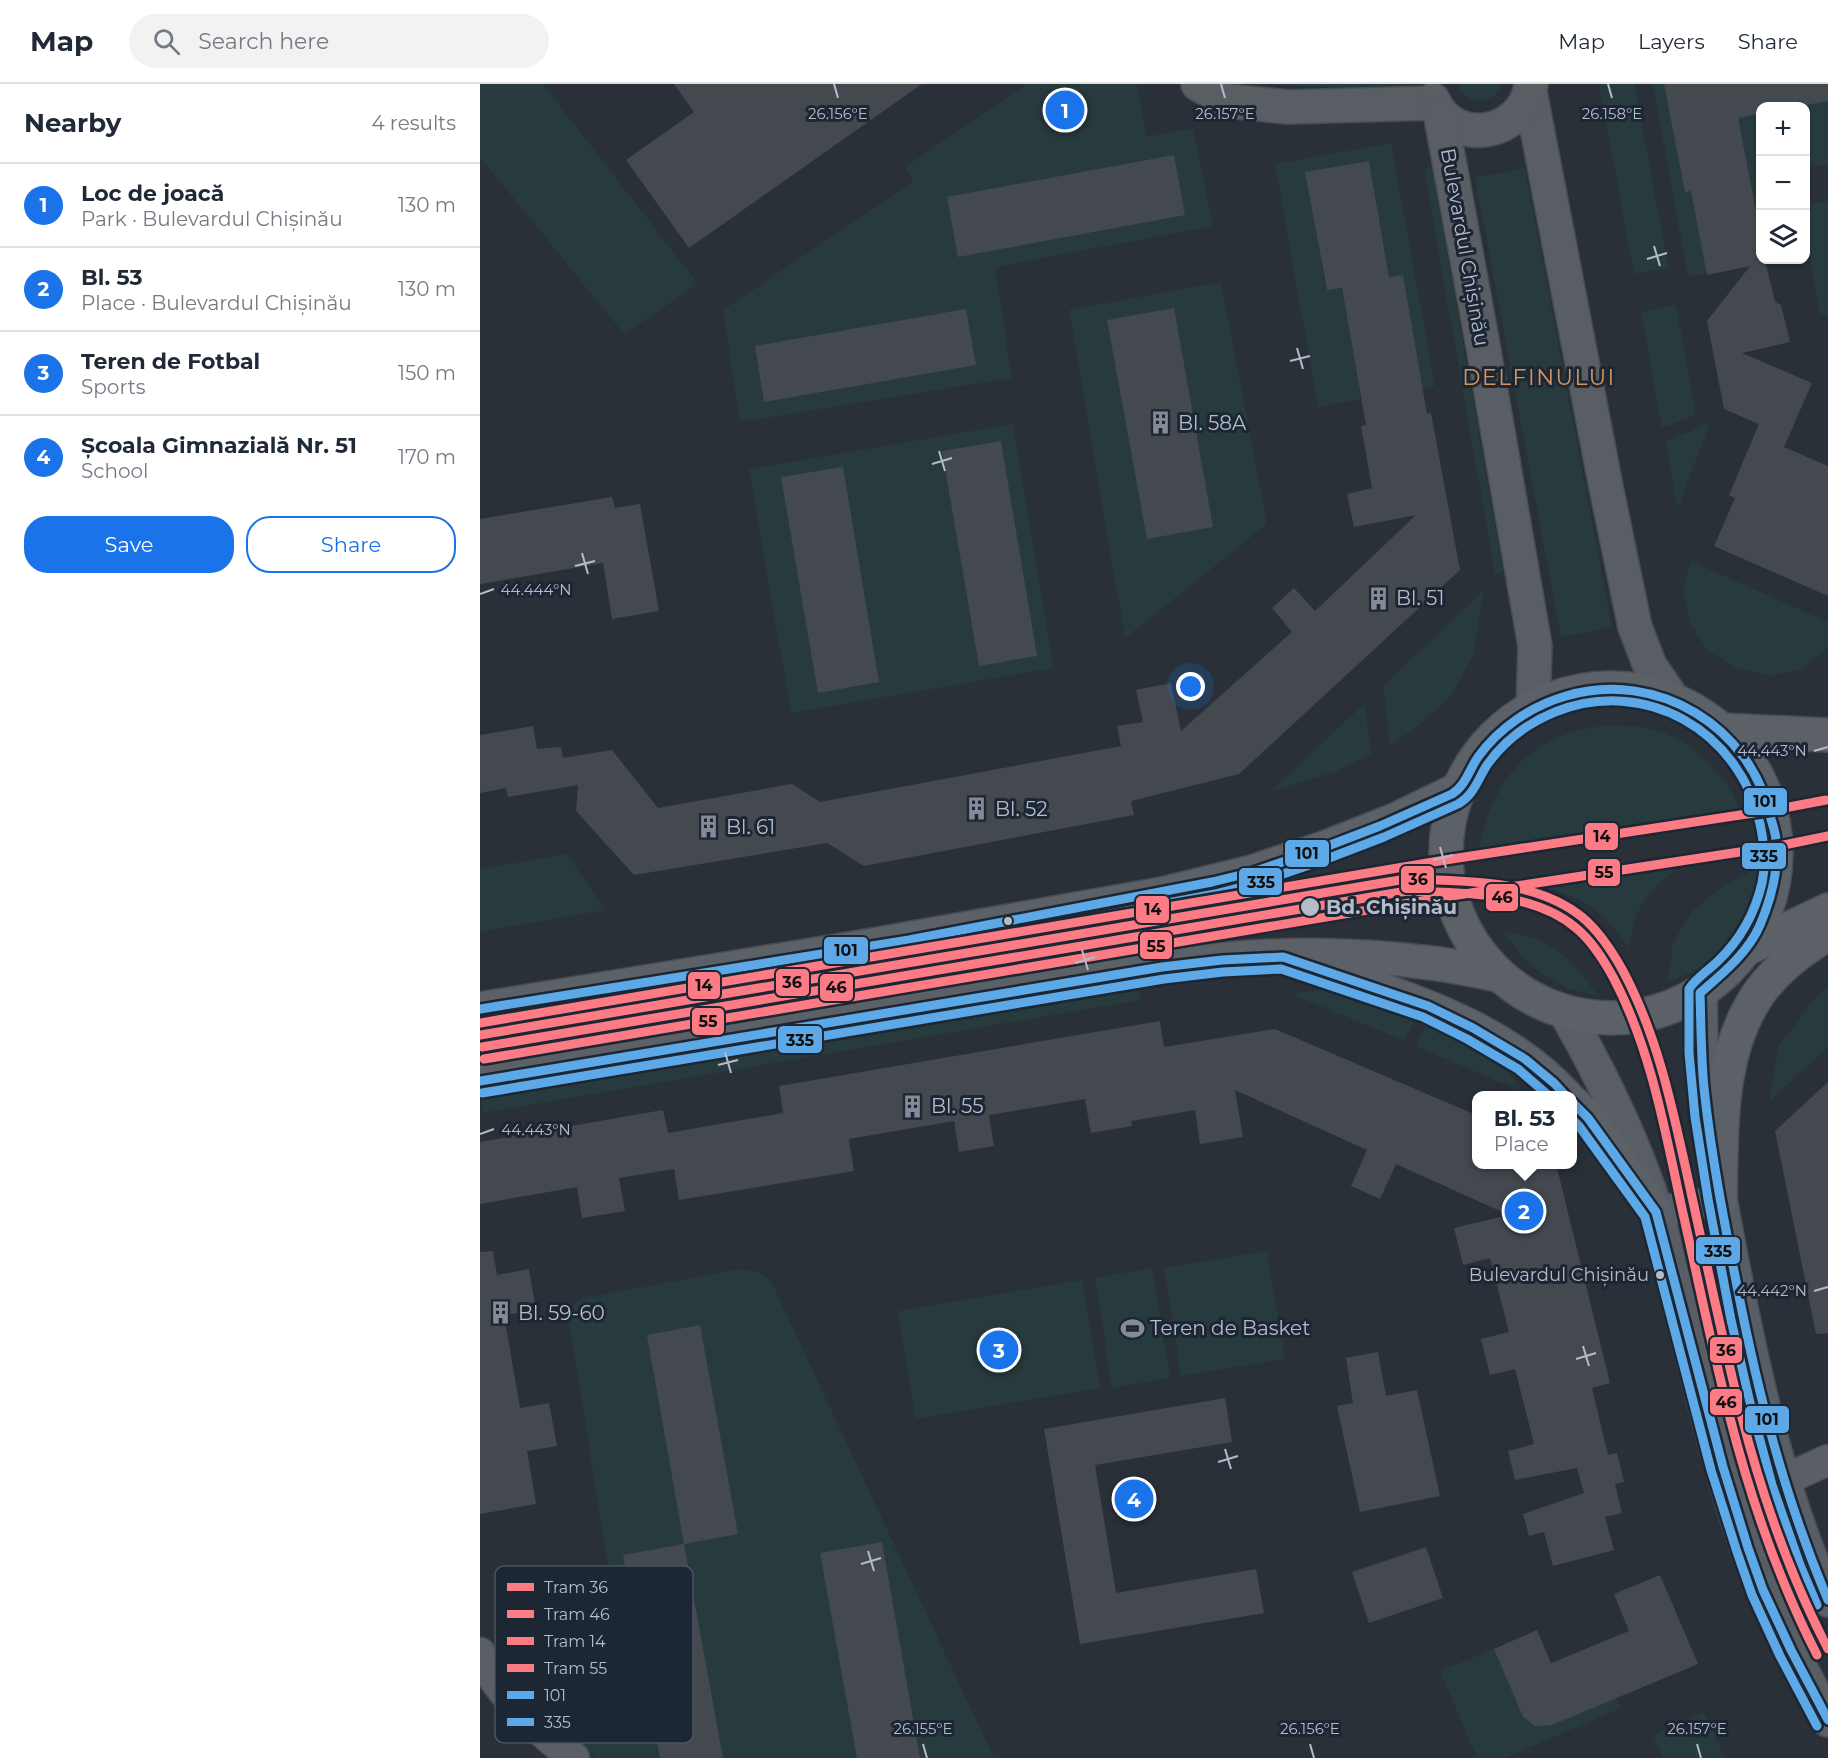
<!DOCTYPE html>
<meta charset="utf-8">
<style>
:root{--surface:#fff;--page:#f2f2f3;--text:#1f2937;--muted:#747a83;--line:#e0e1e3;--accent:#1a73e8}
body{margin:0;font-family:Montserrat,sans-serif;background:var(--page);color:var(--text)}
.controls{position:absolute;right:18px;top:18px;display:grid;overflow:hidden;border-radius:12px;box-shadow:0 2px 4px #0004}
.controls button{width:54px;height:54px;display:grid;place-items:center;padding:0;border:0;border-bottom:2px solid var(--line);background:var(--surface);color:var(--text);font:30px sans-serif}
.you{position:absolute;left:711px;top:603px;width:21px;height:21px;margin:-15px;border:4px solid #fff;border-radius:50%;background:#1a73e8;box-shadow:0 0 0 9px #1a73e833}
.badge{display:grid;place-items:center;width:39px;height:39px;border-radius:50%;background:var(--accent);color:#fff;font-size:20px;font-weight:700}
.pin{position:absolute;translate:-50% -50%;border:3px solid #fff;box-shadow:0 2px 6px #0006}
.popup{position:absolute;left:992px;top:1007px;width:105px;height:78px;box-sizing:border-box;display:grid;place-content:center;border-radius:12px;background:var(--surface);filter:drop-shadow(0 2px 4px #0005);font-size:20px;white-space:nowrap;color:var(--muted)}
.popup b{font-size:22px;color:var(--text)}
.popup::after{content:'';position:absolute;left:50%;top:100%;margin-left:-12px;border:12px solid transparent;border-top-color:var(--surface)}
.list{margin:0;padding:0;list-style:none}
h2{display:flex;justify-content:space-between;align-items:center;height:78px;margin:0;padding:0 24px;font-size:26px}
h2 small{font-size:20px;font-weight:400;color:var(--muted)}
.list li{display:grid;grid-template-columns:39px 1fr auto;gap:18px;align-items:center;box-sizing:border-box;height:84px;padding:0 24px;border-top:2px solid var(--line)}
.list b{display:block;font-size:22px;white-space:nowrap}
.list p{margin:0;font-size:20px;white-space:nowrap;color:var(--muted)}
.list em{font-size:20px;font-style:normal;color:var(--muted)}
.actions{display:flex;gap:12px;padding:18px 24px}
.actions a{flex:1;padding:14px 0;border:2px solid var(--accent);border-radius:24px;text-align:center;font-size:21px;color:var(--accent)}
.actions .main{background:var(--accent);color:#fff}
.icon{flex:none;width:33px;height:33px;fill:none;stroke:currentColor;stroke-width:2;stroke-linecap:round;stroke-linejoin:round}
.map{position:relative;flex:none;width:1348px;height:1674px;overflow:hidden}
header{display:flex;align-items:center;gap:36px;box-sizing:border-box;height:84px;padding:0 30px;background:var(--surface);border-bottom:2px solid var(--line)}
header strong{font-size:28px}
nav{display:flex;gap:33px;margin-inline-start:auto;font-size:21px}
.search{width:420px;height:54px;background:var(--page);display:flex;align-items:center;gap:15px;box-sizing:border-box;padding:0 21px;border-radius:33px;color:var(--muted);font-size:22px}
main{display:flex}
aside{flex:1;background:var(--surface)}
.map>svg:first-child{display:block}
</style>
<header>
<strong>Map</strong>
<div class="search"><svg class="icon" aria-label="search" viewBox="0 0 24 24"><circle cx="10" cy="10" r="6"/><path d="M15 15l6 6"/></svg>Search here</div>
<nav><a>Map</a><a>Layers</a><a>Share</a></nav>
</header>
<main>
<aside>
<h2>Nearby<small>4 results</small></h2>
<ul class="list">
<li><span class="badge">1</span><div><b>Loc de joacă</b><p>Park · Bulevardul Chișinău</p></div><em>130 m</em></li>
<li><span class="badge">2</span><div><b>Bl. 53</b><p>Place · Bulevardul Chișinău</p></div><em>130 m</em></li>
<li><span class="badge">3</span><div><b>Teren de Fotbal</b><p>Sports</p></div><em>150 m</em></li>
<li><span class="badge">4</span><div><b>Școala Gimnazială Nr. 51</b><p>School</p></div><em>170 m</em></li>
</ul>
<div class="actions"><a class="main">Save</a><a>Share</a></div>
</aside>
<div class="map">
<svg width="1348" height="1674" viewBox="0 0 1348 1674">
<rect width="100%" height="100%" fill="#2a3038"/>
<g fill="#273a3e">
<polygon points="0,0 63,0 218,200 144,250 0,73"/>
<polygon points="547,0 657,0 666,53 713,44 733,142 515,183 532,294 260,338 243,226 433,98 425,83"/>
<polygon points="765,0 926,0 914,6"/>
<path d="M 977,0 L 1023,0 C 1014,21 985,23 977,0 Z"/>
<polygon points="1119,0 1154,0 1189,184 1154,190"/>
<polygon points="1173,0 1348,0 1348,80 1326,84 1326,22 1280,22 1280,176 1299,177 1208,193"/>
<polygon points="911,59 955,302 934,306 923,191 909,193 889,77 826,89 846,206 862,204 881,315 838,323 795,80"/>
<polygon points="952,83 1023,488 1015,490 944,84"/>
<polygon points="1045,84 1132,543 1081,553 995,94"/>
<polygon points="1348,117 1348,232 1340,229 1326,150 1326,121"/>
<polygon points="741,198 787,440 645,554 589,226"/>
<polygon points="1196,221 1216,331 1182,344 1161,228"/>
<polygon points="1230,338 1197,426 1186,358"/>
<polygon points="533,340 574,584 311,629 269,385"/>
<polygon points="1211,477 1348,538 1348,560 1344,567 1322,585 1289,592 1256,584 1228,567 1210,539 1203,505"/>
<polygon points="1004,506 994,569 971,612 933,646 910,661 903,602"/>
<polygon points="885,619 891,670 852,689 790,708"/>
<path d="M 1121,642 C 1139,642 1158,641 1176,646 C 1206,655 1234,680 1250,706 C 1256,715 1259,726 1264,736 L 995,777 C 1007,726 1022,681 1072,656 C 1087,648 1105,645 1121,642 Z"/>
<polygon points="87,770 125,826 0,848 0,785"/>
<path d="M 1206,778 C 1185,793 1164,810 1155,835 C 1152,844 1151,854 1148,864 C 1139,851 1130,837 1117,827 C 1101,814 1079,808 1060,801 Z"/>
<polygon points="1282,783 1271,821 1253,855 1224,883 1188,898 1193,859 1213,826 1244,801"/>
<path d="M 1023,847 C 1034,850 1046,851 1056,855 C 1084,866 1101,888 1118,912 L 1090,905 L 1063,890 L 1042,873 Z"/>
<polygon points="657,892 661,916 3,1029 0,1006"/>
<polygon points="869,902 939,927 925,957 811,910"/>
<polygon points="1348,904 1348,963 1289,1018 1299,961 1339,909"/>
<polygon points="950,931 1008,960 1043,1008 936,962"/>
<polygon points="787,1167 805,1275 701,1292 684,1184"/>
<polygon points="672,1184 690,1294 632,1304 615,1194"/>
<polygon points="261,1185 277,1188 290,1195 514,1674 117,1674 96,1661 61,1629 36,1598 19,1559 18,1550 26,1548 121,1532 130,1525 134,1517 89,1239 93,1222 103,1214"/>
<polygon points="602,1196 620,1304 435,1335 418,1227"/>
<polygon points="1014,1565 1043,1633 1055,1642 1136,1614 1141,1624 1025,1674 997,1674 960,1587"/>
<polygon points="1224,1628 1245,1674 1184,1674 1173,1651"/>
</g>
<g fill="#444950">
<polygon points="194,0 442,0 209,164 146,76 214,28"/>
<polygon points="1184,0 1348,0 1348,17 1320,22 1281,22 1281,30 1258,34 1281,153 1281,176 1285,176 1295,218 1301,221 1310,258 1262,269 1332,299 1304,363 1348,382 1348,512 1234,462 1255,414 1249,411 1279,340 1244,325 1227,237 1270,182 1227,191 1211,107 1205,108"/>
<polygon points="694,71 705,131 478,173 467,113"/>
<polygon points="889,77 909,193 923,191 947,330 951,329 980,486 759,690 651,717 654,731 384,782 347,759 154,791 96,727 98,701 28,713 26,704 0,709 0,651 53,642 57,665 81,663 83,674 132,666 178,724 312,700 340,718 641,662 637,642 663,638 656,606 691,599 701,647 812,548 792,524 814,504 835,527 936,431 874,443 867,410 892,404 881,342 886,341 862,204 847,206 825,88"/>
<polygon points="694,224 733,443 667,455 627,236"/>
<polygon points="486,225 496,281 284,318 275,262"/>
<polygon points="521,357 557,572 499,582 462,367"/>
<polygon points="363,383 399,598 338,609 301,393"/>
<polygon points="132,413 135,424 160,420 179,527 132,535 123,479 0,500 0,435"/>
<polygon points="680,937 684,963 795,945 996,1031 996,1080 1076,1080 1130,1299 1112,1304 1128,1371 1137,1369 1144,1398 1135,1400 1142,1429 1125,1433 1134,1466 1073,1482 1064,1448 1049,1452 1043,1430 1104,1409 1097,1384 1035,1396 1028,1367 1054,1360 1035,1285 1010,1291 1001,1255 1029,1248 1010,1174 983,1181 974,1144 1029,1131 916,1080 900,1115 871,1102 887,1066 755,1006 763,1053 720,1060 715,1026 651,1037 652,1042 611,1049 605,1015 509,1031 514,1062 479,1068 474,1037 369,1055 374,1087 199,1116 194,1085 139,1094 145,1127 102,1134 97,1103 0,1120 0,1058 183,1026 188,1049 303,1029 299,1002"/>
<polygon points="1348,998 1348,1249 1336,1250 1295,1047"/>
<polygon points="13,1167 17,1191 49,1185 56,1226 24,1231 40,1324 69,1319 77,1362 47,1367 56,1420 0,1430 0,1168"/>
<polygon points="220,1241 258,1450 204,1460 167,1251"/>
<polygon points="898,1268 906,1312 937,1306 960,1412 880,1428 857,1322 873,1319 866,1274"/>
<polygon points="745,1314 752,1358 615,1381 636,1509 776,1485 784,1529 600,1560 564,1345"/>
<polygon points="402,1458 440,1674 377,1674 340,1469"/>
<polygon points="204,1460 243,1674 180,1674 143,1471"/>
<polygon points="946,1463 963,1514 889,1539 872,1488"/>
<polygon points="1180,1491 1218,1580 1072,1641 1055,1642 1043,1633 1014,1565 1057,1546 1071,1579 1149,1547 1134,1510"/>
</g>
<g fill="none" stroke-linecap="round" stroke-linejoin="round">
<defs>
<g id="minor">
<polyline points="1176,1128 1240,1117"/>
<polyline points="1304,1396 1348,1376"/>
<path d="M 0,1569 C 14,1606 62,1650 94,1674"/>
</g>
<g id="secondary">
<polyline points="718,0 748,17 808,23 954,19"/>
<polyline points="1050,8 1126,403 1155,543 1170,582 1194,617"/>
<path d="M 953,16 C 974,65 1045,51 1051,0"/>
<polyline points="960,28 1002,256 1055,562 1053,625"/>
<path d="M 1220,909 C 1221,931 1220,954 1222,977 C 1227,1049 1241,1122 1255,1193 C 1276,1302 1302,1414 1348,1516"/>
<path d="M 1086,929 C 1122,992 1154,1057 1176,1127 C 1182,1147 1186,1168 1191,1188 C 1215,1280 1236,1374 1267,1464 C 1288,1524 1318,1580 1348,1636"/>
</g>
<g id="primary">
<circle cx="1131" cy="769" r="165"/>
<polyline points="1242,646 1348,651"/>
<polyline points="1266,865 1348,826"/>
<path d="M 828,881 C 918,912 1019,939 1086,1012"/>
<polyline points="0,925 387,862 682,810 772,788 844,764 915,736 979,705"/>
<path d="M 0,997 L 586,899 C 638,890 689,881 740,876 C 803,869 879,870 942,878 C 967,880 993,886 1018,891"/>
<polyline points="1092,1018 1108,1034 1176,1128"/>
<path d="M 1240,1117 C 1242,1047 1237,965 1282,905 C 1299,883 1324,864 1348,850"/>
</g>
</defs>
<use href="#minor" stroke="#484c53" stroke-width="33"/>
<use href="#secondary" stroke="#484c53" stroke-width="36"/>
<use href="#primary" stroke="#484c55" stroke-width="36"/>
<use href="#minor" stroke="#5a5e66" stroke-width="30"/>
<use href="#secondary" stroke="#595d64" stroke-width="33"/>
<use href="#primary" stroke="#5c6168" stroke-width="33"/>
<defs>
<g id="bus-1">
<path d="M 0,925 L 429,856 L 732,798 L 773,788 L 840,765 L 900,742 L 972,710 C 986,701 989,686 998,673 C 1019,644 1051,622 1086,612 C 1177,585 1272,643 1291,735 C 1293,742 1296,750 1296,757 C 1299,785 1291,815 1280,841 C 1268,869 1242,890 1220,909 C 1221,941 1221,973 1224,1004 C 1231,1071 1244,1137 1257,1202 C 1278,1310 1305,1415 1348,1516"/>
<polyline points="0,997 682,883 742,876 803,873 948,922 993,944 1045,975 1074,999 1086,1012"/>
<polyline points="1092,1018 1108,1034 1176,1128 1243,1383 1268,1464 1283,1506 1311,1566 1348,1636"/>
</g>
<g id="bus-2">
<path d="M 2,937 L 431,868 L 735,810 L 777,799 L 844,776 L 904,753 L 978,720 C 994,711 998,695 1007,681 C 1024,657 1048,639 1075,628 C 1165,592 1260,647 1280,740 C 1284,758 1286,780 1282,799 C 1275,829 1261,855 1238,877 C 1229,886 1216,894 1209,905 L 1209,969 L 1215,1033 L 1228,1115 L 1251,1236 L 1270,1319 L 1292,1401 L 1320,1481 L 1337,1521"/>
<polyline points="2,1009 684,895 743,888 801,885 943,933 987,955 1038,985 1069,1012"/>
<polyline points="1092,1035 1099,1042 1165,1133 1231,1386 1257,1468 1272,1511 1300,1572 1337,1642"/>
</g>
</defs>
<use href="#bus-1" stroke="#1d2633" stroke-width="14"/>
<use href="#bus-2" stroke="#1d2633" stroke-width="14"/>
<use href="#bus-1" stroke="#5da8e6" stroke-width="9"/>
<use href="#bus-2" stroke="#5da8e6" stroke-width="9"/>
<defs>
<path id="tram-1" d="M 0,951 L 926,795 C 984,797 1055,795 1102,833 C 1120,848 1132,867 1143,887 C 1182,960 1196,1042 1214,1122 C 1229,1192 1244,1261 1261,1330 C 1282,1412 1309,1490 1348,1565"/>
<path id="tram-2" d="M 2,963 L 927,807 C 981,809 1053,807 1096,844 C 1112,857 1123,875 1133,893 C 1171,965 1185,1046 1202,1125 C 1218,1195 1232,1265 1250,1334 C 1271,1416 1298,1495 1337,1571"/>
<polyline id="tram-3" points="0,939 965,776 1293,726 1346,716"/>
<polyline id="tram-4" points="4,975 971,812 1299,762 1348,752"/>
</defs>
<use href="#tram-1" stroke="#1d2633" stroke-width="14"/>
<use href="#tram-2" stroke="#1d2633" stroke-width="14"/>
<use href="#tram-3" stroke="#1d2633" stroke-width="14"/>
<use href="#tram-4" stroke="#1d2633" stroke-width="14"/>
<use href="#tram-1" stroke="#fc7b84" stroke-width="9"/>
<use href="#tram-2" stroke="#fc7b84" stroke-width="9"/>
<use href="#tram-3" stroke="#fc7b84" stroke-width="9"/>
<use href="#tram-4" stroke="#fc7b84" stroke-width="9"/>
</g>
<path fill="none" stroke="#b4bcc9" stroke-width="2" d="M 354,0 L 358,14M 741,0 L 745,14M 1128,0 L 1132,14M 1174,162 L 1180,182M 1167,175 L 1187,169M 817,264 L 823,285M 810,277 L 830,272M 459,367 L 465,387M 452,380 L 472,374M 102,469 L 108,490M 95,482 L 115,477M 0,510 L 14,505M 1334,667 L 1348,663M 960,763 L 966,784M 953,776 L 973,771M 602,866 L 608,886M 595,879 L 615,873M 245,968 L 251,989M 238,981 L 258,976M 0,1050 L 14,1045M 1334,1207 L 1348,1203M 1103,1262 L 1109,1282M 1096,1275 L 1116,1269M 745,1365 L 751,1385M 738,1378 L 758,1372M 388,1467 L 394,1487M 381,1480 L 401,1474M 443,1660 L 447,1674M 830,1660 L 834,1674M 1217,1660 L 1221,1674"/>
<defs>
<symbol id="building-bare" viewBox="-9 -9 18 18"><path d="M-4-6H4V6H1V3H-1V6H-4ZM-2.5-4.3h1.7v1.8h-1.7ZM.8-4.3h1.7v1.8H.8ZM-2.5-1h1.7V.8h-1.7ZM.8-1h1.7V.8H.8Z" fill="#848b96" stroke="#1d2633" stroke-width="2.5" paint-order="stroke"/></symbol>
<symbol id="stadium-bare" viewBox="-9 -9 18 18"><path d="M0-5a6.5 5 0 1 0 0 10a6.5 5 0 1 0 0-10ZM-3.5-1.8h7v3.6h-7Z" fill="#848b96" stroke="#1d2633" stroke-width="2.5" paint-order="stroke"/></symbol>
</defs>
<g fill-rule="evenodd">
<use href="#building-bare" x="664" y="322" width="33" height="33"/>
<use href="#building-bare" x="882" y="498" width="33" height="33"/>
<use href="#building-bare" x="480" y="708" width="33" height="33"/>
<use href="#building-bare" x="212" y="726" width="33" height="33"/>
<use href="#building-bare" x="416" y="1006" width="33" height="33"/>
<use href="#building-bare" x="4" y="1212" width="33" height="33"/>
<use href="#stadium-bare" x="636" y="1228" width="33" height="33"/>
</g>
<g fill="#b4bcc9" stroke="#1d2633" stroke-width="2">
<circle cx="830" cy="823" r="10"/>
<circle cx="528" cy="837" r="5"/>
<circle cx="1180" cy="1191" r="5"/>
</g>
<g text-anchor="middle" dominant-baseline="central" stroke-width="6" stroke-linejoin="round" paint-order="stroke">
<g font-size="18" fill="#b4bcc9" stroke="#1d2633" text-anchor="end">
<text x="1169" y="1191">Bulevardul Chișinău</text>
</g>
<g font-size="20" fill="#b4bcc9" stroke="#1d2633">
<text transform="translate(985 163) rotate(80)">Bulevardul Chișinău</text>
</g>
<g font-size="20" fill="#b4bcc9" stroke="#1d2633" text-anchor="start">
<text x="698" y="339">Bl. 58A</text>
<text x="916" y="514">Bl. 51</text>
<text x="515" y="725">Bl. 52</text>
<text x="246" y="743">Bl. 61</text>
<text x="451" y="1022">Bl. 55</text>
<text x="38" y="1229">Bl. 59-60</text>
<text x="670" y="1244">Teren de Basket</text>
</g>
<g font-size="20" font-weight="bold" fill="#b4bcc9" stroke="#1d2633" text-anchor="start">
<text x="846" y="823">Bd. Chișinău</text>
</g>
<g font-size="22" letter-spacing="1.5" fill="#d59563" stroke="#1d2633">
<text x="1059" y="293">DELFINULUI</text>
</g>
</g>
<rect x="15" y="1482" width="198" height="177" rx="9" fill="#1d2633" stroke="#4a5360" stroke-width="1.5"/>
<rect x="27" y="1499" width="27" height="8" fill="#fc7b84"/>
<rect x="27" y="1526" width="27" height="8" fill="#fc7b84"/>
<rect x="27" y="1553" width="27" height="8" fill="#fc7b84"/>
<rect x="27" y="1580" width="27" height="8" fill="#fc7b84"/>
<rect x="27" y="1607" width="27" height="8" fill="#5da8e6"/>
<rect x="27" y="1634" width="27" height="8" fill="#5da8e6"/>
<g font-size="16" fill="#b4bcc9">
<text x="64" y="1509">Tram 36</text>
<text x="64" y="1536">Tram 46</text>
<text x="64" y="1563">Tram 14</text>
<text x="64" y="1590">Tram 55</text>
<text x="64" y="1617">101</text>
<text x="64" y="1644">335</text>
</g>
<g font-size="15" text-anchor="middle" fill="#b4bcc9" stroke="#1d2633" stroke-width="6" stroke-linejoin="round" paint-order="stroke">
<text x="358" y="35">26.156°E</text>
<text x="745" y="35">26.157°E</text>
<text x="1132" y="35">26.158°E</text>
<text x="56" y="511">44.444°N</text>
<text x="1292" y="672">44.443°N</text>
<text x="56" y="1051">44.443°N</text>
<text x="1292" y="1212">44.442°N</text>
<text x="443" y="1650">26.155°E</text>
<text x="830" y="1650">26.156°E</text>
<text x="1217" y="1650">26.157°E</text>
</g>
<g stroke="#1d2633" stroke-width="2">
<rect x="1263" y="703" width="45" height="29" rx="6" fill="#5da8e6"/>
<rect x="1104" y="738" width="35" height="29" rx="6" fill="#fc7b84"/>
<rect x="804" y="755" width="46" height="29" rx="6" fill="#5da8e6"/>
<rect x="1261" y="758" width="46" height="28" rx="6" fill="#5da8e6"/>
<rect x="1107" y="774" width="34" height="29" rx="6" fill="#fc7b84"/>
<rect x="920" y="781" width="35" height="29" rx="6" fill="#fc7b84"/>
<rect x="758" y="783" width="45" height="29" rx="6" fill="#5da8e6"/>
<rect x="1005" y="799" width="34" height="29" rx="6" fill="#fc7b84"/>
<rect x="655" y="811" width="35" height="29" rx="6" fill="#fc7b84"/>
<rect x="659" y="847" width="34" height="29" rx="6" fill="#fc7b84"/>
<rect x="343" y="852" width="46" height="29" rx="6" fill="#5da8e6"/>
<rect x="295" y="884" width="35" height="29" rx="6" fill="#fc7b84"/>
<rect x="207" y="887" width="34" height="29" rx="6" fill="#fc7b84"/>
<rect x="339" y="889" width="35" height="29" rx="6" fill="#fc7b84"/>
<rect x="211" y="923" width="34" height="29" rx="6" fill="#fc7b84"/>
<rect x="297" y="941" width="46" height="29" rx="6" fill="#5da8e6"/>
<rect x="1215" y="1152" width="46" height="29" rx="6" fill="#5da8e6"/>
<rect x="1229" y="1252" width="34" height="28" rx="6" fill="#fc7b84"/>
<rect x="1229" y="1304" width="34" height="28" rx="6" fill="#fc7b84"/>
<rect x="1264" y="1321" width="46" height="29" rx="6" fill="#5da8e6"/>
</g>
<g font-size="16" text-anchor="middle" font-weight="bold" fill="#111">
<text x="1285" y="723">101</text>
<text x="1122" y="758">14</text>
<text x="827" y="775">101</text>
<text x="1284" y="778">335</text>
<text x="1124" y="794">55</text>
<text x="938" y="801">36</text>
<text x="781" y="804">335</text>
<text x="1022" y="819">46</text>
<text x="673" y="831">14</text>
<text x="676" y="868">55</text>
<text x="366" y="872">101</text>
<text x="312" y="904">36</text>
<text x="224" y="907">14</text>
<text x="356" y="909">46</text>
<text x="228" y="943">55</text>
<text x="320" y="962">335</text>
<text x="1238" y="1173">335</text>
<text x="1246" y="1272">36</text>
<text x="1246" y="1324">46</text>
<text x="1287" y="1341">101</text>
</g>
</svg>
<div class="controls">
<button>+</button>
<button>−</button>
<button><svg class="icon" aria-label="layers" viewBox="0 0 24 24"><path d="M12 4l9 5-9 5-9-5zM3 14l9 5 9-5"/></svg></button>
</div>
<div class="you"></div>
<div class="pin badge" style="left:585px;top:26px">1</div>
<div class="pin badge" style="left:1044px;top:1127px">2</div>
<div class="popup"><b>Bl. 53</b>Place</div>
<div class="pin badge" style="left:519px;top:1266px">3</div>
<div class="pin badge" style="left:654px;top:1415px">4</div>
</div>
</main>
